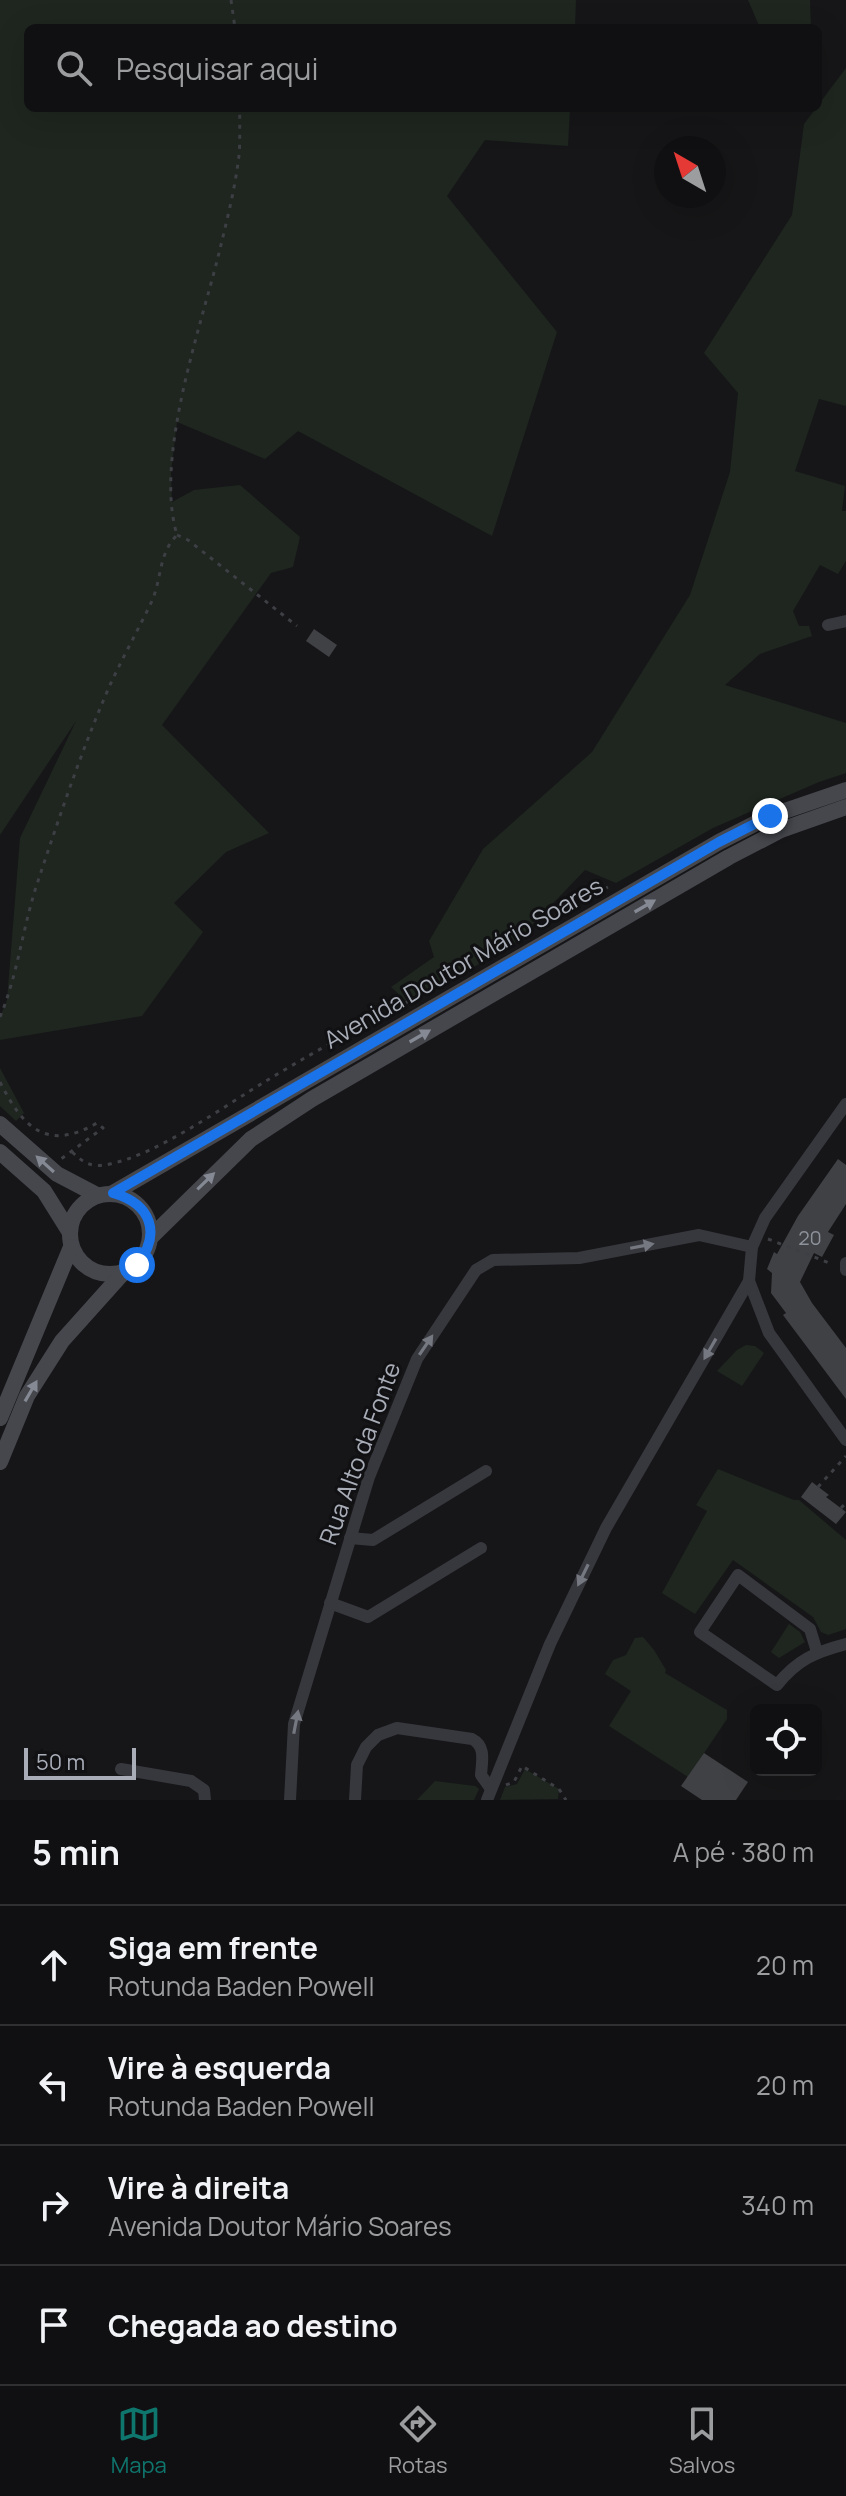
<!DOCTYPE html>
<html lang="pt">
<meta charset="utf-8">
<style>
:root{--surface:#101012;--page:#1e1e20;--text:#f1f3f6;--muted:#9c9d9f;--line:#303032;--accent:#0f766e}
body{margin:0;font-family:Manrope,sans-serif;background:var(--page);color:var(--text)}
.controls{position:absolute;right:24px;bottom:24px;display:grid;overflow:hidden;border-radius:12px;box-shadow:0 8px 32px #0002}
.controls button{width:72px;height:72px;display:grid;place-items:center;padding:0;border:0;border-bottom:2px solid var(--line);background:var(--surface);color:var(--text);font:40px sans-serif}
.compass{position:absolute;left:654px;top:136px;width:72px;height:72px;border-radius:50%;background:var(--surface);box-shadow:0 8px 32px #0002;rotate:321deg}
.scale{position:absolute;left:24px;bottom:20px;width:112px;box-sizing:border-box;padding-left:8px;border:4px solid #a8adb8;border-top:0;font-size:22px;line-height:28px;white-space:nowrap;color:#a8adb8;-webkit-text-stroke:6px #111113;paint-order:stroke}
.stop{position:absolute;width:24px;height:24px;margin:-18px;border:6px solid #1a73e8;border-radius:50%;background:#fff}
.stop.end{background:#1a73e8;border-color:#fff;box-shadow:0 2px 8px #0008}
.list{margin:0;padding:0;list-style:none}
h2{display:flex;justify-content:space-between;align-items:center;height:104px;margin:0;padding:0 32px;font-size:34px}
h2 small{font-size:26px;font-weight:400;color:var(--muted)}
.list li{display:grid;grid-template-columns:52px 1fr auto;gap:24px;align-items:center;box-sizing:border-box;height:120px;padding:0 32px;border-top:2px solid var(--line)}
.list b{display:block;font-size:30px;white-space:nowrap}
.list p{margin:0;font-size:26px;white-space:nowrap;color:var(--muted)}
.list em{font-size:26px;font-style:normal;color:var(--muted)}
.icon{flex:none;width:44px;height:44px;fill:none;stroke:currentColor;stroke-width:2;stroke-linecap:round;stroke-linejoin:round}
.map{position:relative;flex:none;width:846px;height:1800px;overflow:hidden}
.search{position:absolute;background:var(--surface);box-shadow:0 8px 32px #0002;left:24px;right:24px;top:24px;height:88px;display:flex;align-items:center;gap:20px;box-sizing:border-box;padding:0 28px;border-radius:12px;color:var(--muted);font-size:30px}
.sheet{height:584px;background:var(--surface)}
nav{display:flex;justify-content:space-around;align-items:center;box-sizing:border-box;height:112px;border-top:2px solid var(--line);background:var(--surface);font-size:22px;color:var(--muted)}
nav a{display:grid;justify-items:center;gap:4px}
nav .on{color:var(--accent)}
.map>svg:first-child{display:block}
</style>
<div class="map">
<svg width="846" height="1800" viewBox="0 0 846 1800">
<rect width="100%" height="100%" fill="#161618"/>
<g fill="#1e261f">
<polygon points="0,0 576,0 575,28 28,28 28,108 570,108 568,146 485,140 447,196 557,332 492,536 298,431 265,459 177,422 171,473 172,502 194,490 240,485 300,537 293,567 271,573 162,725 269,833 226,852 174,903 203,932 142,1016 0,1040 0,1017 7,1000 20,838 76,721 0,835"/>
<polygon points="748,0 810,0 811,28 760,28"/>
<polygon points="846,68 846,406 819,399 795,471 845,486 842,511 846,511 846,561 838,574 820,565 793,611 799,626 809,626 812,636 760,654 725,685 846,723 846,773 819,782 713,828 616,883 585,870 512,946 408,1003 391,987 434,957 429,941 483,849 592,752 690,595 730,472 738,393 704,353 792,215 804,124"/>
<polygon points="0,1068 24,1113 16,1121 0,1106"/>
<polygon points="746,1345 755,1346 764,1353 742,1386 717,1371 737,1350"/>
<polygon points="718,1469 794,1500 799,1500 846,1540 846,1629 828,1635 821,1632 813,1617 733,1560 695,1614 662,1593 707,1511 696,1505"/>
<polygon points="789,1624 800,1632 805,1642 779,1658 771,1652"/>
<polygon points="643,1637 654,1650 666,1670 665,1673 727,1710 727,1719 688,1777 609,1726 631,1691 605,1674 613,1660 626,1655 635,1638"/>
<polygon points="525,1769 559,1789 558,1799 500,1800 505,1787 517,1784"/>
<polygon points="435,1781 475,1786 479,1789 474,1800 417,1800"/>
</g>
<g fill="#404145">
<polygon points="314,629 337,645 329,657 306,641"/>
<polygon points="838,1159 846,1165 846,1204 828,1232 834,1235 822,1257 814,1253 800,1282 812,1303 846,1348 846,1399 783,1315 786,1313 771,1293 772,1273 767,1269 774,1252 777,1254 798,1216"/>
<polygon points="812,1482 829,1495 826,1497 846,1512 836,1524 801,1497"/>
<polygon points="704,1753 748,1782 736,1800 702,1800 681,1786"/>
</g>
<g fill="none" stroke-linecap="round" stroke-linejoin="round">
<g stroke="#3d3f44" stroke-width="3" stroke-dasharray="4 6" stroke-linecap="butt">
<polyline points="231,0 235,28"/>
<polyline points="177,535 188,540 297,626"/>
<polyline points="546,923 569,907 608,887"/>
<path d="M 0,1017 C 18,974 23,925 38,881 C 60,815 82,749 110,685 C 123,657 138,630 151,603 C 162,580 158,554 177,535 C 154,459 200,330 219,253 C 226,224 234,193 238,163 C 241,145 239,126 240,108"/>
<path d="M 0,1082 C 23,1128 47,1152 97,1123 L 103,1128 L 61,1159"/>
<path d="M 72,1152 C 85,1164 92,1168 110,1164 C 158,1154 223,1107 266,1081 C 320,1048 376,1018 432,989"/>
<polyline points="768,1239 832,1264"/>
<polyline points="818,1487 846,1456"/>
<polyline points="841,1508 846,1503"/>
<polyline points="506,1785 514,1782 522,1766 559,1789 566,1800"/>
</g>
<g stroke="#37383d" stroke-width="12">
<polyline points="828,625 846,621"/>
<polyline points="846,1104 765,1218 752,1247 749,1281 769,1333 846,1440"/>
<polyline points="846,1263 846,1270"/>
<polyline points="350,1538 373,1540 486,1471"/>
<polyline points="330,1603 368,1617 481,1548"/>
<path d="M 817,1652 L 810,1629 L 738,1575 L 700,1632 L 777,1685 C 797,1660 815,1652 846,1644"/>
<polyline points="121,1769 191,1781 204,1790 205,1800"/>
<polyline points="290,1800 294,1724 369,1477 417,1359 476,1270 493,1260 579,1258 699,1235 752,1247"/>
<path d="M 355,1800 L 357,1765 L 366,1747 L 378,1735 L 397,1728 L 472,1739 C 486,1746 482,1761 481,1775 L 491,1789"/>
<polyline points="487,1800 550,1644 606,1528 749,1281"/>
</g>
<g stroke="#45474d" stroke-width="16">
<polyline points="0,1124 57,1174 97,1195"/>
<polyline points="0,1152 44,1191 69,1231"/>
<polyline points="113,1193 719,842 770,816 846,790"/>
<circle cx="110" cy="1234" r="40"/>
<polyline points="151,1237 251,1139 312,1099 729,857 781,830 846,807"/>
<polyline points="0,1418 71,1247"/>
<polyline points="0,1462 27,1396 62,1341 123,1273"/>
</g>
</g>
<defs><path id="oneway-solid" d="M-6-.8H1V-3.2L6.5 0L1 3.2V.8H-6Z" transform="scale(2)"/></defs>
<g fill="#858993">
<use href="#oneway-solid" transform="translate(645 906) rotate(-30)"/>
<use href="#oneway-solid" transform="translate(420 1036) rotate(-30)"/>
<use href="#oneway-solid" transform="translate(45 1164) rotate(-138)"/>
<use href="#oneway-solid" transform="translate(206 1181) rotate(-44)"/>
<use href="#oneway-solid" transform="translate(31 1391) rotate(-60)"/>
</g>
<g fill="#757881">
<use href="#oneway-solid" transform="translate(642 1246) rotate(-11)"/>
<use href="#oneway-solid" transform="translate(426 1345) rotate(-56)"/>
<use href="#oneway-solid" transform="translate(710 1349) rotate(120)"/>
<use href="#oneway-solid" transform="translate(583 1575) rotate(116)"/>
<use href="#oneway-solid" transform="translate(296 1722) rotate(-79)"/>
</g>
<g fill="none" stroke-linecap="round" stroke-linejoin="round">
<path stroke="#1a73e8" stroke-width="10" d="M 137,1265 C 162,1233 151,1204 113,1193 L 719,842 L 770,816"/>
</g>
<g text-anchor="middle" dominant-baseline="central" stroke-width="6" stroke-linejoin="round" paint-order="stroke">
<g font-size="20" fill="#8e929b">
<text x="810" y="1237">20</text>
</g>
<g font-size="24" fill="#a8adb8" stroke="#111113">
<text transform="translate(463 962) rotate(-30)">Avenida Doutor Mário Soares</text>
<text transform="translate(359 1453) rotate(-70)">Rua Alto da Fonte</text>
</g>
</g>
</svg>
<div class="controls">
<button><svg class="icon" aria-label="locate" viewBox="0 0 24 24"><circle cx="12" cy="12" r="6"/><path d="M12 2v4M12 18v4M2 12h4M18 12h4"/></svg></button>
</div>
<svg class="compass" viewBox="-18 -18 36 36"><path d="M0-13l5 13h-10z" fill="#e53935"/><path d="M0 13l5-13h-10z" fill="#9c9d9f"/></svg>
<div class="scale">50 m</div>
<div class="stop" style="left:137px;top:1265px"></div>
<div class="stop end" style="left:770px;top:816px"></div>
<div class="search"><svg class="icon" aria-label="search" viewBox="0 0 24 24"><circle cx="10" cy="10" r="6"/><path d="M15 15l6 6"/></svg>Pesquisar aqui</div>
</div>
<section class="sheet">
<h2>5 min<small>A pé · 380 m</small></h2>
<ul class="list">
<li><svg class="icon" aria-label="ahead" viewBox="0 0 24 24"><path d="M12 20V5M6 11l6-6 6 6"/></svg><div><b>Siga em frente</b><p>Rotunda Baden Powell</p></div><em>20 m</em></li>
<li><svg class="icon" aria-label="left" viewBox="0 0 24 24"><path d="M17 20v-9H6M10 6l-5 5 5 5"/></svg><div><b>Vire à esquerda</b><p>Rotunda Baden Powell</p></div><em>20 m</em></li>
<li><svg class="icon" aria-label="right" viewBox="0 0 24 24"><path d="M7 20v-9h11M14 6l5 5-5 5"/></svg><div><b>Vire à direita</b><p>Avenida Doutor Mário Soares</p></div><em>340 m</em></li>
<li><svg class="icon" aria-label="arrive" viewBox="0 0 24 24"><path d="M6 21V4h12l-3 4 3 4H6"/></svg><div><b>Chegada ao destino</b></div></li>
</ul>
</section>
<nav>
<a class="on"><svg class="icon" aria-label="map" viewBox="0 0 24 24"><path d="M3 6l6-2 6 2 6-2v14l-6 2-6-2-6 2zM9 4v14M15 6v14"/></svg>Mapa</a>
<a><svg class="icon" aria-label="directions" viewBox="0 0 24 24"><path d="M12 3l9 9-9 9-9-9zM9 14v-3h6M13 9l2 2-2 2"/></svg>Rotas</a>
<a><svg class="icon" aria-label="saved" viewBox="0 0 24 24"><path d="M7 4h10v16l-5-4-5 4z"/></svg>Salvos</a>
</nav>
